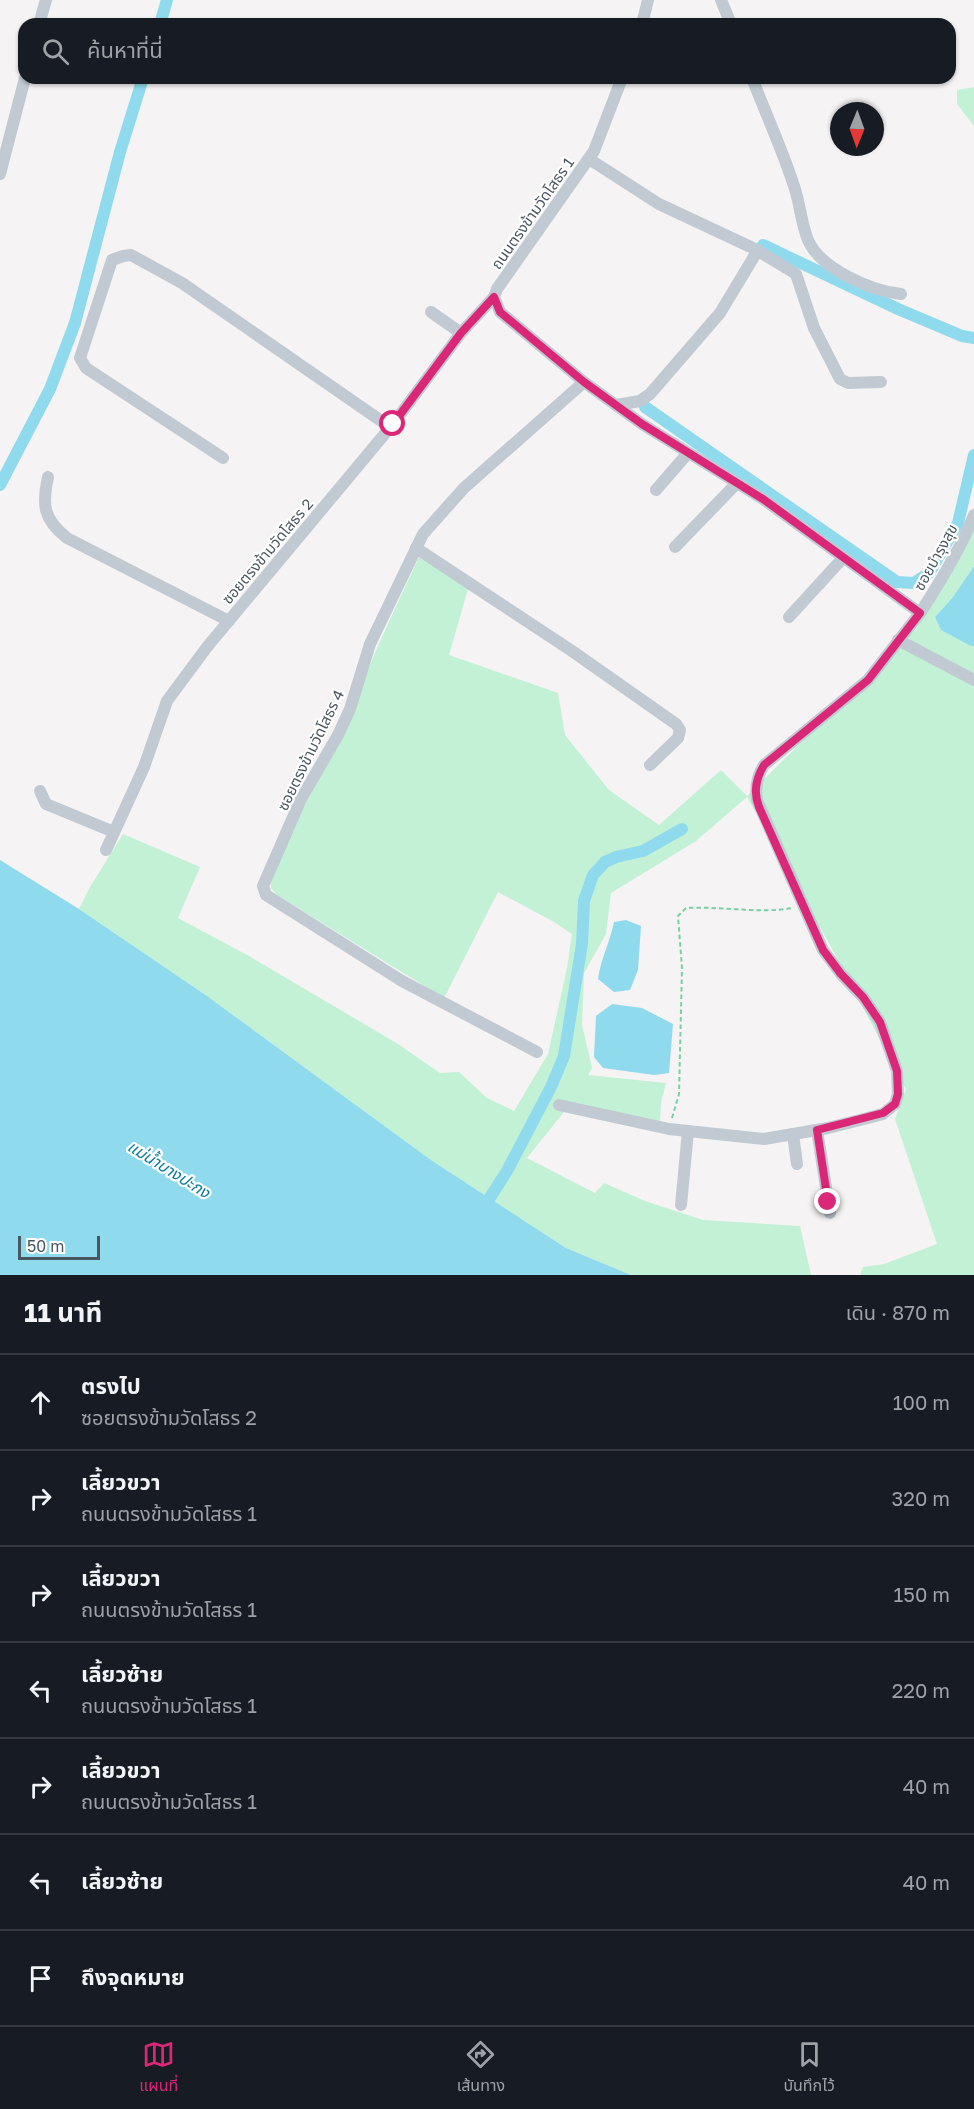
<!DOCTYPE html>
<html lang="th">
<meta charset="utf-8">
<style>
:root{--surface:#171b24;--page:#20242c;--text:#f1f3f6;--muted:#9ea1a6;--line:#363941;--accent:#db2777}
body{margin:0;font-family:"Golos Text","Noto Sans Thai",sans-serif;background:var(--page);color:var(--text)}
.compass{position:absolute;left:830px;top:102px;width:54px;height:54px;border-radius:50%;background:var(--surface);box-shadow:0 2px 4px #0004;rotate:181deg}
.scale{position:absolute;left:18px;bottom:15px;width:82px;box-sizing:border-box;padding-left:6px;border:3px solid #4a5661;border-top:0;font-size:16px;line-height:21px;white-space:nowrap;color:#4a5661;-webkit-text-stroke:4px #fff;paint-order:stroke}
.stop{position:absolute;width:18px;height:18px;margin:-14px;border:4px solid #db2777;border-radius:50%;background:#fff}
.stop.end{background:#db2777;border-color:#fff;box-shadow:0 2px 6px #0008}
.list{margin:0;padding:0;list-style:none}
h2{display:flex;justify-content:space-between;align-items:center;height:78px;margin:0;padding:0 24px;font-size:26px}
h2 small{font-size:20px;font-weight:400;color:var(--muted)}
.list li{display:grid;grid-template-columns:39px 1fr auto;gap:18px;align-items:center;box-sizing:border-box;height:96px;padding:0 24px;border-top:2px solid var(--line)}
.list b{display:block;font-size:22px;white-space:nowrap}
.list p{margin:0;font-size:20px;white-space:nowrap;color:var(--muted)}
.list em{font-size:20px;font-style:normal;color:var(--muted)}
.icon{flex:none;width:33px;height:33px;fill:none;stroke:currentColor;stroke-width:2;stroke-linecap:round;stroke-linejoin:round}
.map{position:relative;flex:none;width:974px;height:1275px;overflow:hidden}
.search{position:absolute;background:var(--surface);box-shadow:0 2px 4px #0004;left:18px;right:18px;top:18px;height:66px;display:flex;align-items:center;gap:15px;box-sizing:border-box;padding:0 21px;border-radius:18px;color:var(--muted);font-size:22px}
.sheet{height:750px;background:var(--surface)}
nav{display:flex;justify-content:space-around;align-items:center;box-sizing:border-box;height:84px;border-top:2px solid var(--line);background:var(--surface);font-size:16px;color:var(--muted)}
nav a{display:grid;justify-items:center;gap:3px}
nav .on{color:var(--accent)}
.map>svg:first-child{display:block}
</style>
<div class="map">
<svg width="974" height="1275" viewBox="0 0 974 1275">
<rect width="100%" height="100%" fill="#f5f3f3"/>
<g fill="#c3f1d5">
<polygon points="974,87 974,126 957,104 957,90"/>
<polygon points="974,520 974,566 953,597 935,617 971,646 974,646 974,1275 860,1275 863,1267 884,1264 937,1244 895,1119 906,1089 831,947 747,797 696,841 611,893 606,934 584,973 582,1025 592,1068 588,1075 666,1083 661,1103 660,1124 572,1102 527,1158 595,1193 604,1183 645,1201 703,1220 800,1226 811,1275 631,1275 566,1248 431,1160 207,996 79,909 90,887 123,834 200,867 178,918 249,956 398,1044 440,1073 459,1072 487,1098 514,1111 548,1054 567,968 572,934 554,922 498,892 444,998 277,895 271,888 270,868 334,752 377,648 419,557 468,589 449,655 558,693 565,735 609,790 659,825 721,770 747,796 917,628"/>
</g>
<g fill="#90daee">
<polygon points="974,566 974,646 971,646 941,630 935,617 953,597"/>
<polygon points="0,860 79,909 207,996 431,1160 566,1248 631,1275 0,1275"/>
<path d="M 626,920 L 641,926 L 638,970 L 630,990 L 614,992 L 598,979 C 601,958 610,942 614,922 Z"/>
<polygon points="612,1004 642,1008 673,1024 669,1073 654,1075 603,1068 594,1057 596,1016"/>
</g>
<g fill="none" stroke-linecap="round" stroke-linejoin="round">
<g stroke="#90daee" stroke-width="12">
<polyline points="160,24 167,0"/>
<polyline points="763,245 898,309 962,336 974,338"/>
<polyline points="645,407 897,582 914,583 929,573 958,523 974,455"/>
<polyline points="0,485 50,389 75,323 120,152 143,78"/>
<polyline points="482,1210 507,1171 551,1087 564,1056 582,944 584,901 593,875 605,862 616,857 643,851 682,829"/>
</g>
<path stroke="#7ad0a6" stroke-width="2" stroke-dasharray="4.5 3" stroke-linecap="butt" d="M 672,1118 L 679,1094 L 682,968 L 678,916 L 686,908 C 721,906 758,914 793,908"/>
<g stroke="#c1cad2" stroke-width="12">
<polyline points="721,0 731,24"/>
<polyline points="39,24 46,0"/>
<polyline points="642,24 648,0"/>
<path d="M 752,78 C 766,114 782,149 794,186 C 800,203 801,223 808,240 C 820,269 872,291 901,294"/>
<polyline points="589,159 659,204 755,249 796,274 814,328 840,379 848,383 881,382"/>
<polyline points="0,174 25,78"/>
<polyline points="431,312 461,333"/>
<polyline points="616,405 640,401 650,394 720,313 758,250"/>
<polyline points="223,458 86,368 80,358 112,260 123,256 131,255 182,283 390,427"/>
<path d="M 48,477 C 42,505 43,519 67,538 L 229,621"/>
<polyline points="656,490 688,453"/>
<polyline points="675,547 737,483"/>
<polyline points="416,548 572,651 676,724 680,730 678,738 650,765"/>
<path d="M 920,613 C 941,581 960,550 974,515"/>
<polyline points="789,617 843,558"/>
<polyline points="898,640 974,680"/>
<polyline points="40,791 46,804 114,832"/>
<polyline points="106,850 144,767 167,701 207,647 393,424 461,333 494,297"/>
<polyline points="537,1052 402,981 266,895 263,886 301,799 338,735 350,709 370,644 423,534 464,488 584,382"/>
<path d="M 559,1105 L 669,1129 L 764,1139 L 828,1128 L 860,1120 L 883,1114 L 895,1104 L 898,1094 L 897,1071 L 880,1022 L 863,997 L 841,974 L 823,950 L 757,800 C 755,787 757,776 764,765 L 868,680 L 920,613 L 763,499 L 642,424 L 584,382 L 500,312 L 494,297 L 497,289 L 594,151 L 622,78"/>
<polyline points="817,1130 830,1213"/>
<polyline points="793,1134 797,1164"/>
<polyline points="681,1205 688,1131"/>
</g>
</g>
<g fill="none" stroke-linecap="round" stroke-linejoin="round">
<path stroke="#db2777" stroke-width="8" d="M 393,424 L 461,333 L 494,297 L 500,312 L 584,382 L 642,424 L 763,499 L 920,613 L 868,680 L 764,765 C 756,778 753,792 759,807 L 823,950 L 841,974 L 863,997 L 880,1022 L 897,1071 L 898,1094 L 895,1104 L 883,1113 L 817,1130 L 828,1202"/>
</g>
<g text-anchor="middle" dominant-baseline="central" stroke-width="4.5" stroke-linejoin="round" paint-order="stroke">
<g font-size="15" fill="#4a5661" stroke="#fff">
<text transform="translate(532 213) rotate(-55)">ถนนตรงข้ามวัดโสธร 1</text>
<text transform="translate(267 551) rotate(-50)">ซอยตรงข้ามวัดโสธร 2</text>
<text transform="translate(935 557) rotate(-61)">ซอยบำรุงสุข</text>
<text transform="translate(310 750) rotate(-64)">ซอยตรงข้ามวัดโสธร 4</text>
</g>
<g font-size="16" font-style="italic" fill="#0c7c9b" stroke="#fff">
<text transform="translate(169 1169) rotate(32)">แม่น้ำบางปะกง</text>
</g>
</g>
</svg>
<svg class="compass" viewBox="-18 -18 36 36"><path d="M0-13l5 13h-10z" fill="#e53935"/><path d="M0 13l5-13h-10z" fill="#9ea1a6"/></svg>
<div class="scale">50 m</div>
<div class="stop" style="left:393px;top:424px"></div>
<div class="stop end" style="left:828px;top:1202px"></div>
<div class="search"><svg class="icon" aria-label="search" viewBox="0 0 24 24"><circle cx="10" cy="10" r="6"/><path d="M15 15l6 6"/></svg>ค้นหาที่นี่</div>
</div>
<section class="sheet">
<h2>11 นาที<small>เดิน · 870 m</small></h2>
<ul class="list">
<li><svg class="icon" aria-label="ahead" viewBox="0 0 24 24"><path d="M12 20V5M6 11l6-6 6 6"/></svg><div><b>ตรงไป</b><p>ซอยตรงข้ามวัดโสธร 2</p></div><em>100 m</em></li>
<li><svg class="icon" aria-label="right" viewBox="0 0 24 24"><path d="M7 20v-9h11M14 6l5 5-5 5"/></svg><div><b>เลี้ยวขวา</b><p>ถนนตรงข้ามวัดโสธร 1</p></div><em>320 m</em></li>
<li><svg class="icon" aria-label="right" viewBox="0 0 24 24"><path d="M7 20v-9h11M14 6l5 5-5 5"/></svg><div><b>เลี้ยวขวา</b><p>ถนนตรงข้ามวัดโสธร 1</p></div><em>150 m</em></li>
<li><svg class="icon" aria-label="left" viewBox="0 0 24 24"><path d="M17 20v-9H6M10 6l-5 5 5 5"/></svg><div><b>เลี้ยวซ้าย</b><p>ถนนตรงข้ามวัดโสธร 1</p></div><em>220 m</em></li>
<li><svg class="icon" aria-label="right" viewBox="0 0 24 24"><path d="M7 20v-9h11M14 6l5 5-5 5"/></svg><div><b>เลี้ยวขวา</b><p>ถนนตรงข้ามวัดโสธร 1</p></div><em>40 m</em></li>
<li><svg class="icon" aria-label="left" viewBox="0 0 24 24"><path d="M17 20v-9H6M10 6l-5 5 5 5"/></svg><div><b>เลี้ยวซ้าย</b></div><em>40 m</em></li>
<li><svg class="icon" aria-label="arrive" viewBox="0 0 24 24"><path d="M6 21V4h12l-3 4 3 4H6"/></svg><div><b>ถึงจุดหมาย</b></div></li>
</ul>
</section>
<nav>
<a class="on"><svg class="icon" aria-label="map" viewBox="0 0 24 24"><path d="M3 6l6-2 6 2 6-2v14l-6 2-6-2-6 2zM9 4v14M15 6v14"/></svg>แผนที่</a>
<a><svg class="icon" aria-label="directions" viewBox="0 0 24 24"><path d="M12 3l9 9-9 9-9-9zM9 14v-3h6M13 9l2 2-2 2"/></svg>เส้นทาง</a>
<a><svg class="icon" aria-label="saved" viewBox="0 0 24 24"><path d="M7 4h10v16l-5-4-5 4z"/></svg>บันทึกไว้</a>
</nav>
